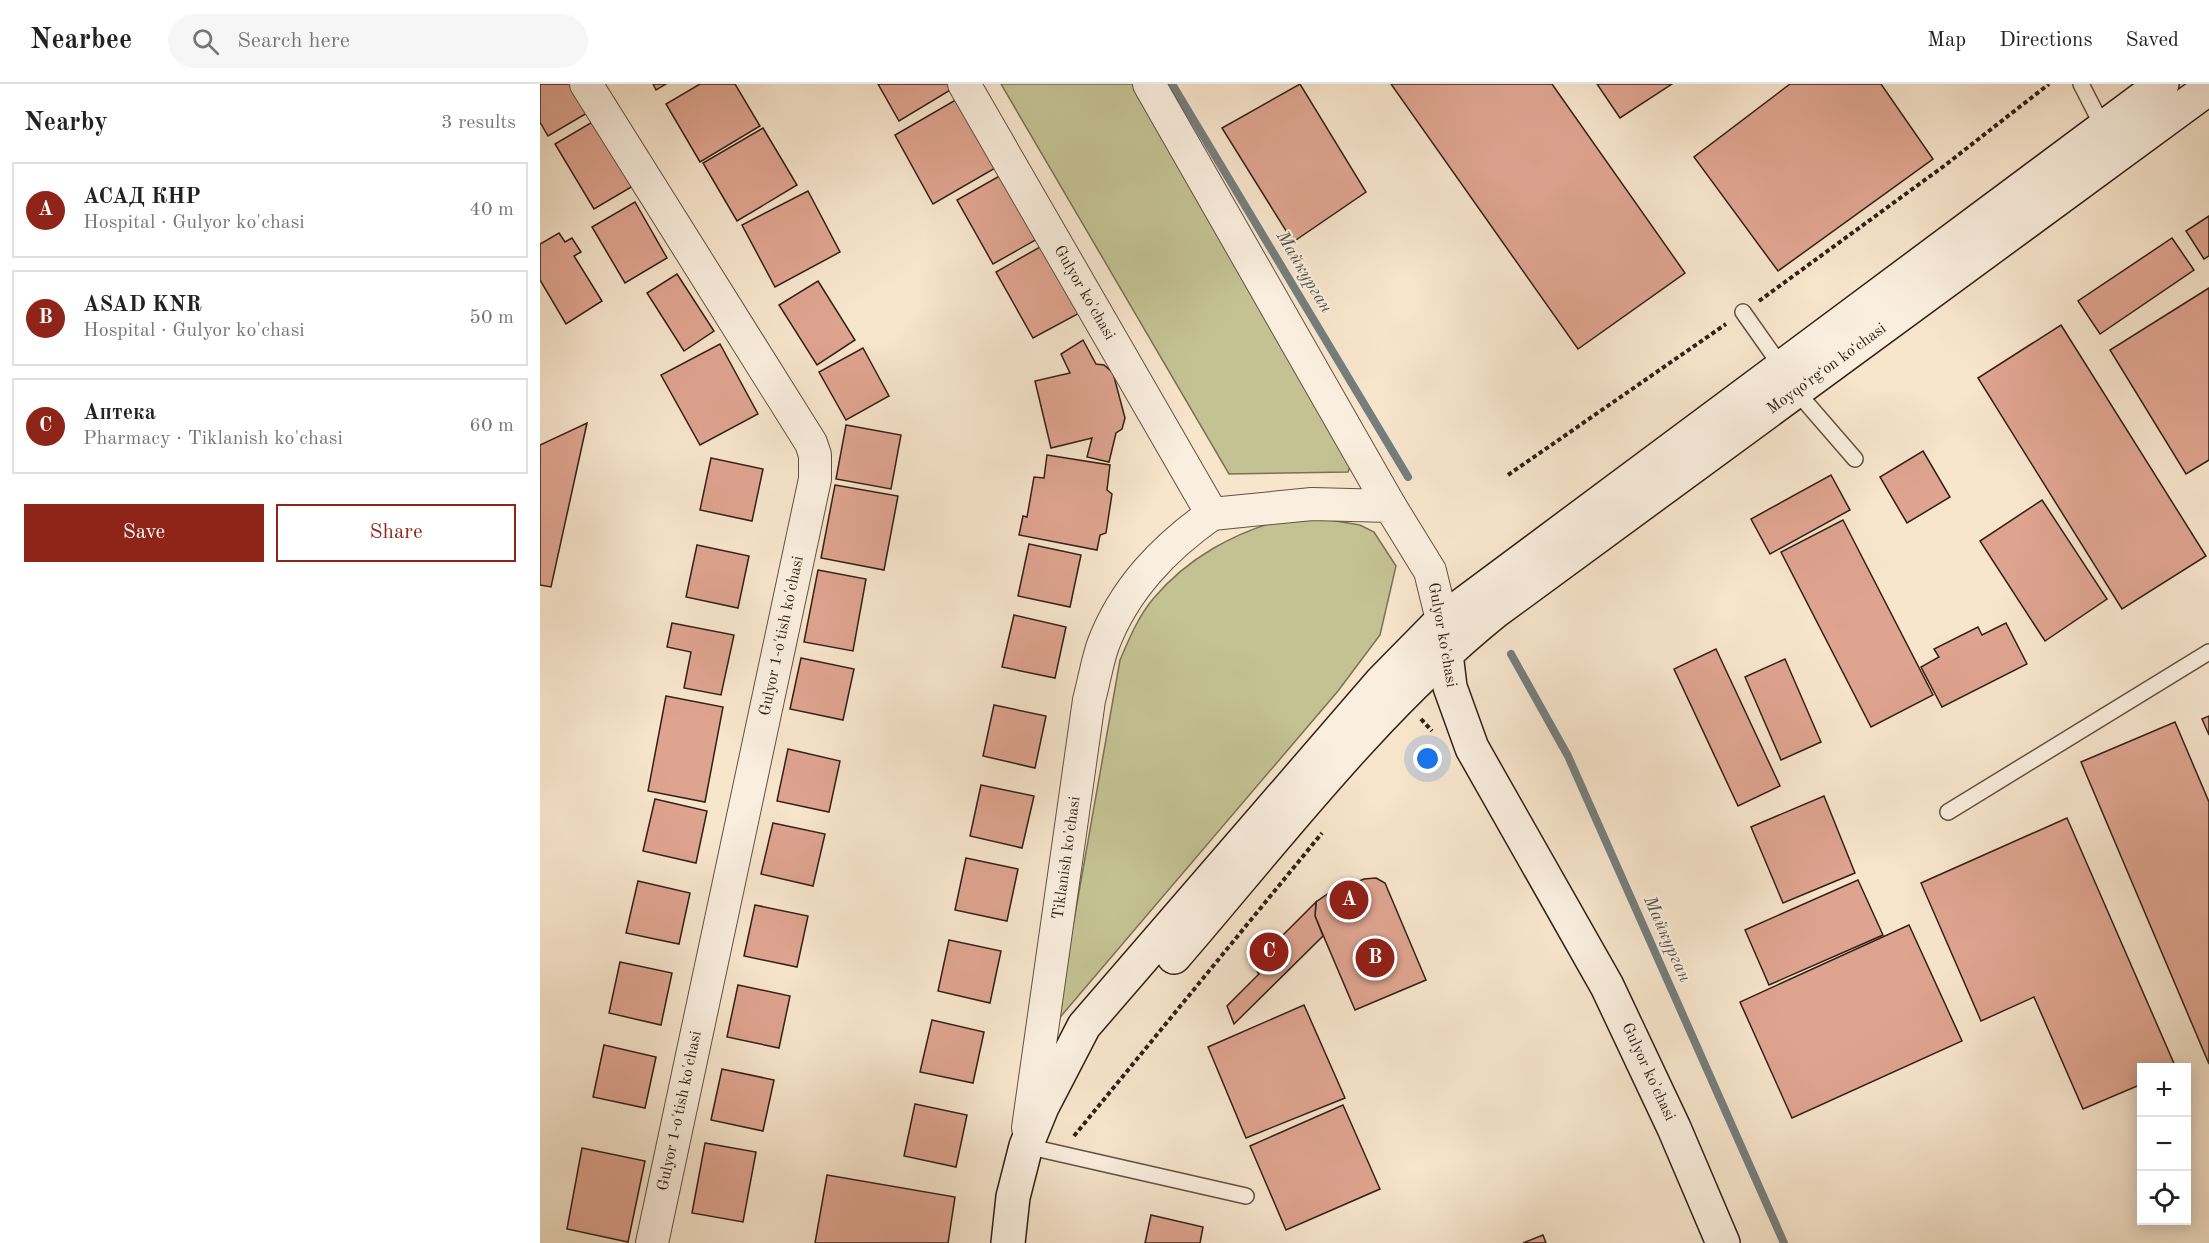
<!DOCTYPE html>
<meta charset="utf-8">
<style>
:root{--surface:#fff;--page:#f6f6f6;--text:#222;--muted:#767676;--line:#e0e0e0;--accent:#8f2418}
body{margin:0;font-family:"Old Standard TT",serif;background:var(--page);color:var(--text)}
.controls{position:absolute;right:18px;bottom:18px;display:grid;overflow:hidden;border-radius:0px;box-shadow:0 3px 15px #0003}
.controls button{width:54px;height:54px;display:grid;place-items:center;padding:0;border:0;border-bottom:2px solid var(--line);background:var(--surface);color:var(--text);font:30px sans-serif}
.you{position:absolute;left:888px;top:675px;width:21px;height:21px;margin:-15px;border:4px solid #fff;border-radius:50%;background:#1a73e8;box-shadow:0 0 0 9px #1a73e833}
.badge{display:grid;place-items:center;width:39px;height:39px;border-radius:50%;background:var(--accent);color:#fff;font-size:20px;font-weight:700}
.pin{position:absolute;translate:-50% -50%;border:3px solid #fff;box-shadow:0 2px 6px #0006}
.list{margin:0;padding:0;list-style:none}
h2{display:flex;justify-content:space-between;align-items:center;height:78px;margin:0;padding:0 24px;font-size:26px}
h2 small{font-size:20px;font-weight:400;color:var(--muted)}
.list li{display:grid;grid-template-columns:39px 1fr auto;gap:18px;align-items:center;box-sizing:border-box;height:96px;margin:0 12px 12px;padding:0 12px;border:2px solid var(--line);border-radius:0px}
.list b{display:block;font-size:22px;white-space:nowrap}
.list p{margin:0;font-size:20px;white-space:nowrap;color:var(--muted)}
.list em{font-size:20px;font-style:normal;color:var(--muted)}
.actions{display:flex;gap:12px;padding:18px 24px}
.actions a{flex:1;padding:14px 0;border:2px solid var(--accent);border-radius:0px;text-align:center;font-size:21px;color:var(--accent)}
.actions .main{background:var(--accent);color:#fff}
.icon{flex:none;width:33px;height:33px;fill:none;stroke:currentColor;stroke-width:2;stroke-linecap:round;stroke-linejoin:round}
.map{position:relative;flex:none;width:1669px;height:1159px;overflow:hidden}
header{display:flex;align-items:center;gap:36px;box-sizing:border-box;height:84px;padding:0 30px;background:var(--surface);border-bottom:2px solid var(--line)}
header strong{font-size:28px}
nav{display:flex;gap:33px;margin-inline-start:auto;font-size:21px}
.search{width:420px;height:54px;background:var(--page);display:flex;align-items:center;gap:15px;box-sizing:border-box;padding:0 21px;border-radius:33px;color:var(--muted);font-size:22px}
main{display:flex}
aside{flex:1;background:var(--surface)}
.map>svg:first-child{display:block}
</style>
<header>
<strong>Nearbee</strong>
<div class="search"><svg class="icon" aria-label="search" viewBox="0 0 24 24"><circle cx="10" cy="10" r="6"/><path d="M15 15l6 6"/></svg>Search here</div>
<nav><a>Map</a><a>Directions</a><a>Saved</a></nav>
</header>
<main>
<aside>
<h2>Nearby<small>3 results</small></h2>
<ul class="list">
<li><span class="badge">A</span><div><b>АСАД КНР</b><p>Hospital · Gulyor ko'chasi</p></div><em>40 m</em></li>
<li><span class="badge">B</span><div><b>ASAD KNR</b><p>Hospital · Gulyor ko'chasi</p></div><em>50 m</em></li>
<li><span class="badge">C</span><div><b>Аптека</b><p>Pharmacy · Tiklanish ko'chasi</p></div><em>60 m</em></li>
</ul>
<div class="actions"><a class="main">Save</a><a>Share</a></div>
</aside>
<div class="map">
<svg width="1669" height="1159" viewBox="0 0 1669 1159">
<rect width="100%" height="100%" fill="#f7e5cc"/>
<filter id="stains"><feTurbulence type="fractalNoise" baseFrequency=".00333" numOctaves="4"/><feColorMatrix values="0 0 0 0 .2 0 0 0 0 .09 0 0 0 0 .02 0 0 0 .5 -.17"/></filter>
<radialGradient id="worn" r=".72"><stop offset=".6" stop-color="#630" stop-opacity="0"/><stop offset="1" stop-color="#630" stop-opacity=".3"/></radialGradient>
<g fill="#c4c293" stroke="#7b7156" stroke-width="1.5">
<polygon points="461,0 597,0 815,370 808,388 689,390"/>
<path d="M 745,435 L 790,436 L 820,441 L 834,448 L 856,482 L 840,551 L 798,607 L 516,938 L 580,576 C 589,555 598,533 613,515 C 647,474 695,448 745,435 Z"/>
</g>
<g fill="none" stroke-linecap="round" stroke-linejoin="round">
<g stroke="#757e7d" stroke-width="8">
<polyline points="632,0 868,393"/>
<polyline points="971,570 1028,672 1244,1159"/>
</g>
</g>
<g fill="#dfa490" stroke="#322018" stroke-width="1.5">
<polygon points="0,0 40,0 54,25 8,52 0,38"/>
<polygon points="113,0 126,0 116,6"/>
<polygon points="160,0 195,0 220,42 160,78 126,20"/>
<polygon points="338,0 409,0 412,5 359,37"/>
<polygon points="760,0 826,108 753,158 682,44"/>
<polygon points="851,0 1012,0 1145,189 1038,265"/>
<polygon points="1057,0 1132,0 1080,34"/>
<polygon points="1250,0 1341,0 1393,75 1238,187 1154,73"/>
<polygon points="419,14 457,83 393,120 355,51"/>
<polygon points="54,37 93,102 54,125 15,60"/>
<polygon points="223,44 257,101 197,137 163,79"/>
<polygon points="463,90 499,154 453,180 417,116"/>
<polygon points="268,107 300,168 235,203 202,141"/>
<polygon points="95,118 127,174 85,199 52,143"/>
<polygon points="1669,132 1669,172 1664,175 1646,147"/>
<polygon points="19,149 25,158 32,154 41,168 34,172 62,217 26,240 0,196 0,160"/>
<polygon points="1632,154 1654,186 1560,250 1538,217"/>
<polygon points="507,159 545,226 493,254 456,188"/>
<polygon points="137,190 174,247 144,267 107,209"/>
<polygon points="278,197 315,256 277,281 239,221"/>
<polygon points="1669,204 1669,376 1646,390 1570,266"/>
<polygon points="1521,241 1666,472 1582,525 1438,294"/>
<polygon points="543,256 556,280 564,281 573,289 585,334 582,345 576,349 569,378 547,373 552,354 511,364 495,297 530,289 521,270"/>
<polygon points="180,260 218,330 160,361 121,291"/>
<polygon points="323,264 349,312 306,336 279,288"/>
<polygon points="47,339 11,503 0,501 0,361"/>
<polygon points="306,341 361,351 351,405 296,395"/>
<polygon points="1383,367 1410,413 1367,439 1340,393"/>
<polygon points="507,371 570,381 567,406 572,410 566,449 560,451 557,466 479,451 483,432 487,433 494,393 504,394"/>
<polygon points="171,374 223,385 212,437 160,426"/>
<polygon points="1291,391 1310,426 1230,470 1211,435"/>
<polygon points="295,401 358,412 344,486 281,474"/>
<polygon points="1502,416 1567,515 1505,557 1440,457"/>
<polygon points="1303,436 1393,611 1331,643 1241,468"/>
<polygon points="489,460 541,471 530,523 478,512"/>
<polygon points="157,461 209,472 198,524 146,513"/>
<polygon points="278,486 326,495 313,567 264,558"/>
<polygon points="474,531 526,543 515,594 462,583"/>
<polygon points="132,539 194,551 181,611 144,604 151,568 127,563"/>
<polygon points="1466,539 1487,580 1402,623 1381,583 1399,573 1394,565 1438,543 1442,551"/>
<polygon points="1176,565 1240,702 1198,722 1134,585"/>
<polygon points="261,574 314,585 303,636 250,625"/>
<polygon points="1245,575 1281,658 1241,676 1205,593"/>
<polygon points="126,612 183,623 165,718 108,707"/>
<polygon points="454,621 506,632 495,684 443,672"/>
<polygon points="1669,632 1669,651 1662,635"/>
<polygon points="1635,638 1669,718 1669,980 1541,678"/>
<polygon points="248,665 300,677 289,728 237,717"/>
<polygon points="441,701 494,712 482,764 430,752"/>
<polygon points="1284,712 1315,789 1243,819 1211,743"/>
<polygon points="115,715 167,727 156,779 103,767"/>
<polygon points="1527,734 1636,984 1602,984 1602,1000 1543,1025 1494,913 1441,937 1381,799"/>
<polygon points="233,739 285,750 273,802 221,790"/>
<polygon points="426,774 478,785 467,837 415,826"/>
<polygon points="836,794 845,799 886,896 815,926 775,832 776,818 789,809 824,795"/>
<polygon points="1318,796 1343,851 1229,901 1205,846"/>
<polygon points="98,797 150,809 139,860 86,849"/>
<polygon points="776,818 775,832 783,852 694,940 687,922 719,890 713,881"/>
<polygon points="215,821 268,832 257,883 204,872"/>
<polygon points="1369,841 1422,957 1252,1034 1200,918"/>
<polygon points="409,856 461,867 450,919 398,907"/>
<polygon points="80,878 132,889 121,941 69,929"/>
<polygon points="198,901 250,912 239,964 187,953"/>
<polygon points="764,921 805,1014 706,1054 668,963"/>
<polygon points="392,936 444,948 433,999 380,988"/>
<polygon points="64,961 116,973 105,1024 53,1013"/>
<polygon points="182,985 234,996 223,1047 171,1036"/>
<polygon points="375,1020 427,1031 416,1083 364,1072"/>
<polygon points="803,1021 840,1105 746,1146 710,1062"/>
<polygon points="165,1059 216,1068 203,1138 152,1129"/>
<polygon points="42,1064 105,1077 88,1158 27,1145"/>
<polygon points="287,1091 415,1113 408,1159 275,1159"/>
<polygon points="611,1131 663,1143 660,1159 605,1159"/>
<polygon points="1003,1151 1006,1159 983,1159"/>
</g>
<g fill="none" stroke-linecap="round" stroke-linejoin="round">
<defs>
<g id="lane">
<polyline points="1541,0 1563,43"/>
<polyline points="1203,228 1241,282"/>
<polyline points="1256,307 1315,375"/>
<polyline points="1408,728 1669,568"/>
<polyline points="486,1062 706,1112"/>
</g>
<g id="street">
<polyline points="46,0 271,359 275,371 275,395 112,1159"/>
<polyline points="424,0 672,430"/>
<polyline points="609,0 850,422"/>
<polyline points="672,430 772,420 850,422 890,487 902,536"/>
<path d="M 488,1044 L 549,616 C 554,598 557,578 563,561 C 584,505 624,464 672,430"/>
</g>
<g id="secondary">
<polyline points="904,553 910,603 932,664 1067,902 1134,1044 1183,1159"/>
<path d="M 634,873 C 736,755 834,625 956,527 L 1669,4"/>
<polyline points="468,1159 473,1113 486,1062 502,1023 544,942 842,597 902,536 1622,0"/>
</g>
</defs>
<use href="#lane" stroke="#635145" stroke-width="18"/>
<use href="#street" stroke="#635145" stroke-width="34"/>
<use href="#secondary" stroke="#322018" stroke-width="36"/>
<g stroke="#322018" stroke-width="4" stroke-dasharray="4.5 3" stroke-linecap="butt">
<polyline points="1219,217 1404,82 1509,0"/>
<polyline points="968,391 1186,240"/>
<polyline points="881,635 892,647"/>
<polyline points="534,1052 782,749"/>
</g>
<use href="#lane" stroke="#faeede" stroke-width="15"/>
<use href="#street" stroke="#faeede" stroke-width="32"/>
<use href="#secondary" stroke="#faeede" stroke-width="33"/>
</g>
<g text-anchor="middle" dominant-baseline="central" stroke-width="4.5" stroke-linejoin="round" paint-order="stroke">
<g font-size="16" fill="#322018" stroke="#faeede">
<text transform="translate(544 209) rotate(60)">Gulyor ko'chasi</text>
<text transform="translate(1287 285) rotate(-36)">Moyqoʻrgʻon koʻchasi</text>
<text transform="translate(902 551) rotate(80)">Gulyor ko'chasi</text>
<text transform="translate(242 552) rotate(-78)">Gulyor 1-o'tish ko'chasi</text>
<text transform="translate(527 774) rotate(-82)">Tiklanish ko'chasi</text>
<text transform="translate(1108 988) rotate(65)">Gulyor ko'chasi</text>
<text transform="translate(140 1027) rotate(-78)">Gulyor 1-o'tish ko'chasi</text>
</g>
<g font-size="18" font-style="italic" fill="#534f4b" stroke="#faeede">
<text transform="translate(764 188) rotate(59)">Майкурган</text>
<text transform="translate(1127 855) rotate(66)">Майкурган</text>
</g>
</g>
<rect width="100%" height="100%" filter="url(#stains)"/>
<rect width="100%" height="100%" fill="url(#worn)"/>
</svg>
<div class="controls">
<button>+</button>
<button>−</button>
<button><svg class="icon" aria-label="locate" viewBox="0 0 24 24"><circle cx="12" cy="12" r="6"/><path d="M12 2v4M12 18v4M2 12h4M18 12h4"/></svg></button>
</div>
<div class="you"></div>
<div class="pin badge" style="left:809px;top:816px">A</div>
<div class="pin badge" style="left:835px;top:874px">B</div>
<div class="pin badge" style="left:729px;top:868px">C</div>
</div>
</main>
